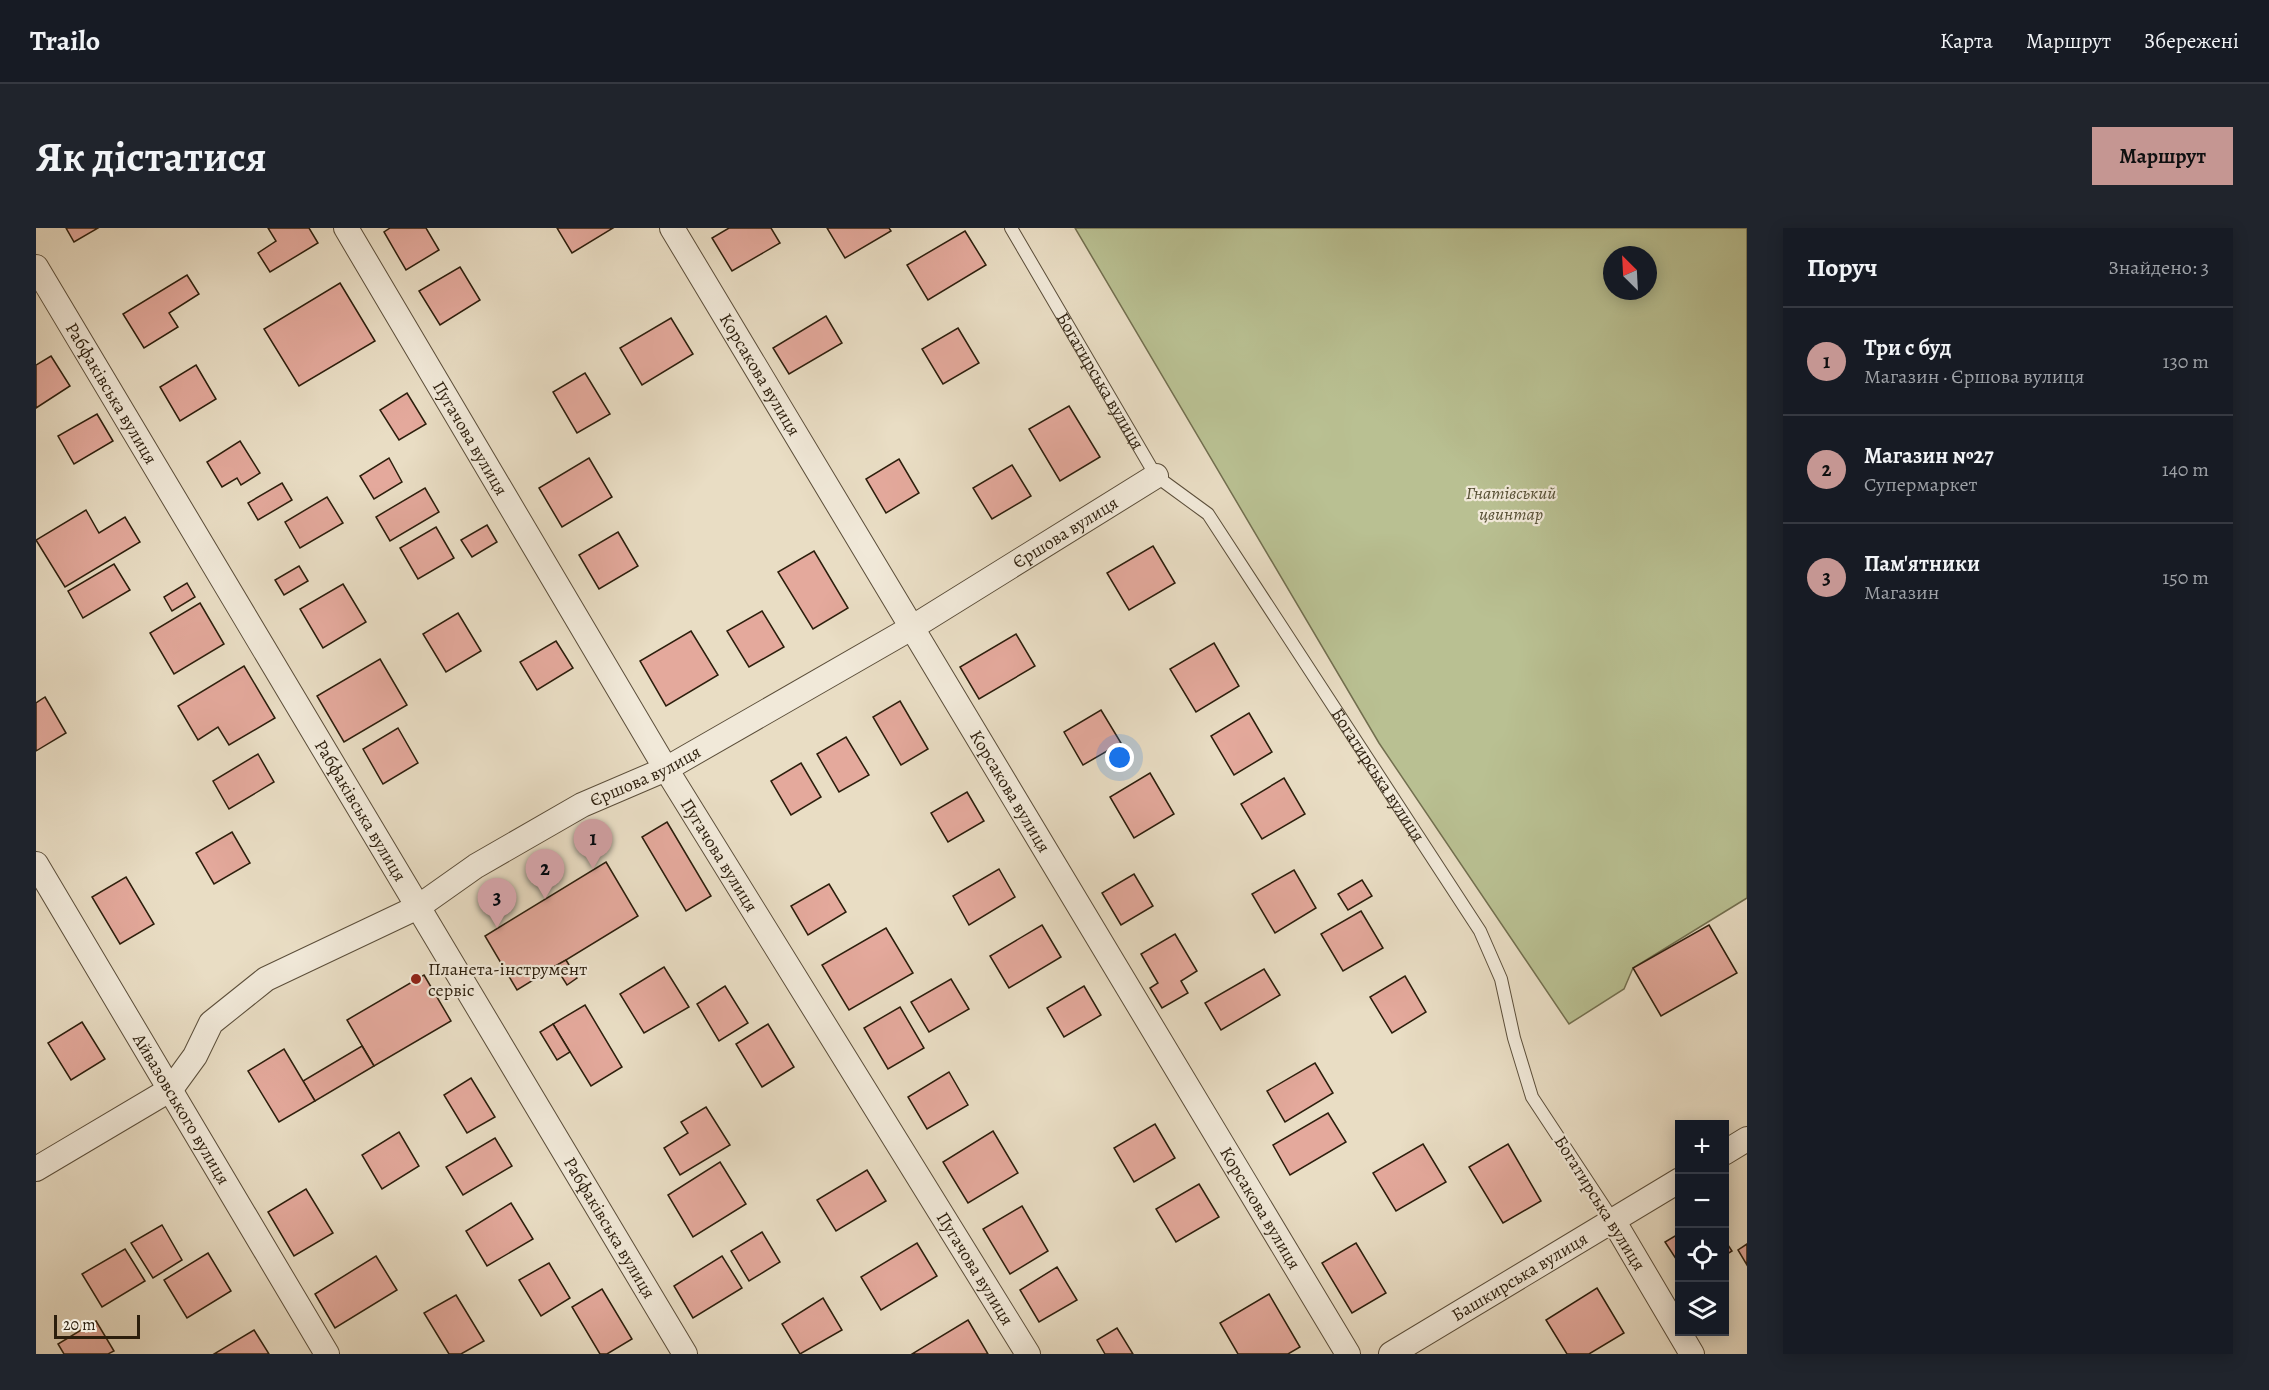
<!DOCTYPE html>
<html lang="uk">
<meta charset="utf-8">
<style>
:root{--surface:#171b24;--page:#20242c;--text:#f1f3f6;--muted:#9ea1a6;--line:#363941;--accent:#c59692}
body{margin:0;font-family:Alegreya,serif;background:var(--page);color:var(--text)}
.controls{position:absolute;right:18px;bottom:18px;display:grid;overflow:hidden;border-radius:0px;box-shadow:0 3px 15px #0003}
.controls button{width:54px;height:54px;display:grid;place-items:center;padding:0;border:0;border-bottom:2px solid var(--line);background:var(--surface);color:var(--text);font:30px sans-serif}
.compass{position:absolute;left:1567px;top:18px;width:54px;height:54px;border-radius:50%;background:var(--surface);box-shadow:0 3px 15px #0003;rotate:336deg}
.scale{position:absolute;left:18px;bottom:15px;width:86px;box-sizing:border-box;padding-left:6px;border:3px solid #2c1e0c;border-top:0;font-size:16px;line-height:21px;white-space:nowrap;color:#2c1e0c;-webkit-text-stroke:4px #f1e9d9;paint-order:stroke}
.you{position:absolute;left:1084px;top:530px;width:21px;height:21px;margin:-15px;border:4px solid #fff;border-radius:50%;background:#1a73e8;box-shadow:0 0 0 9px #1a73e833}
.badge{display:grid;place-items:center;width:39px;height:39px;border-radius:50%;background:var(--accent);color:#111;font-size:20px;font-weight:700}
.pin{position:absolute;translate:-50% -50px;filter:drop-shadow(0 2px 3px #0008)}
.pin::after{content:'';position:absolute;top:32px;width:21px;height:18px;background:inherit;clip-path:polygon(0 0,100% 0,50% 100%)}
.list{margin:0;padding:0;list-style:none}
h2{display:flex;justify-content:space-between;align-items:center;height:78px;margin:0;padding:0 24px;font-size:26px}
h2 small{font-size:20px;font-weight:400;color:var(--muted)}
.list li{display:grid;grid-template-columns:39px 1fr auto;gap:18px;align-items:center;box-sizing:border-box;height:108px;padding:0 24px;border-top:2px solid var(--line)}
.list b{display:block;font-size:22px;white-space:nowrap}
.list p{margin:0;font-size:20px;white-space:nowrap;color:var(--muted)}
.list em{font-size:20px;font-style:normal;color:var(--muted)}
.icon{flex:none;width:33px;height:33px;fill:none;stroke:currentColor;stroke-width:2;stroke-linecap:round;stroke-linejoin:round}
.map{position:relative;flex:none;width:1711px;height:1126px;overflow:hidden;border-radius:0px}
header{display:flex;align-items:center;gap:36px;box-sizing:border-box;height:84px;padding:0 30px;background:var(--surface);border-bottom:2px solid var(--line)}
header strong{font-size:28px}
nav{display:flex;gap:33px;margin-inline-start:auto;font-size:21px}
.intro{display:flex;align-items:center;justify-content:space-between;box-sizing:border-box;height:144px;padding:0 36px}
h1{margin:0;font-size:42px}
.button{padding:15px 27px;border-radius:0px;background:var(--accent);color:#111;font-size:21px;font-weight:700}
main{display:flex;gap:36px;padding:0 36px}
aside{flex:1;background:var(--surface);border-radius:0px;box-shadow:0 3px 15px #0003}
.map>svg:first-child{display:block}
</style>
<header>
<strong>Trailo</strong>
<nav><a>Карта</a><a>Маршрут</a><a>Збережені</a></nav>
</header>
<div class="intro"><h1>Як дістатися</h1><a class="button">Маршрут</a></div>
<main>
<div class="map">
<svg width="1711" height="1126" viewBox="0 0 1711 1126">
<rect width="100%" height="100%" fill="#e9ddc4"/>
<filter id="stains"><feTurbulence type="fractalNoise" baseFrequency=".00333" numOctaves="4"/><feColorMatrix values="0 0 0 0 .2 0 0 0 0 .09 0 0 0 0 .02 0 0 0 .5 -.17"/></filter>
<radialGradient id="worn" r=".72"><stop offset=".6" stop-color="#630" stop-opacity="0"/><stop offset="1" stop-color="#630" stop-opacity=".3"/></radialGradient>
<path fill="#b9c092" stroke="#726f4f" stroke-width="1.5" fill-rule="evenodd" d="M 1039,0 L 1711,0 L 1711,670 L 1597,740 L 1588,761 L 1533,796 L 1343,515 ZM 1576,27 L 1612,27 L 1612,63 L 1576,63 Z"/>
<g fill="#e4a99c" stroke="#2c1e0c" stroke-width="1.5">
<polygon points="30,0 62,0 38,14"/>
<polygon points="232,0 273,0 282,15 234,44 222,25 240,13"/>
<polygon points="354,0 390,0 403,22 370,42 348,4"/>
<polygon points="521,0 577,0 536,25"/>
<polygon points="693,0 735,0 744,15 696,43 676,10"/>
<polygon points="791,0 853,0 855,3 809,30"/>
<polygon points="929,3 950,37 892,72 871,37"/>
<polygon points="424,39 444,72 404,97 383,63"/>
<polygon points="151,47 163,66 133,85 142,99 108,120 87,86"/>
<polygon points="304,55 339,113 263,158 228,101"/>
<polygon points="790,88 806,115 753,146 737,120"/>
<polygon points="635,90 657,126 606,157 584,120"/>
<polygon points="922,100 943,135 907,156 886,121"/>
<polygon points="15,128 34,158 0,180 0,137"/>
<polygon points="160,137 180,171 144,193 124,159"/>
<polygon points="549,145 574,186 541,205 517,164"/>
<polygon points="371,165 390,196 363,212 344,182"/>
<polygon points="1033,178 1064,229 1024,253 993,201"/>
<polygon points="61,186 77,213 38,236 22,208"/>
<polygon points="204,213 224,245 205,257 201,250 186,259 171,234"/>
<polygon points="353,230 366,254 338,271 324,248"/>
<polygon points="553,230 576,269 526,299 503,260"/>
<polygon points="863,231 883,265 850,285 830,251"/>
<polygon points="976,237 995,268 956,291 937,260"/>
<polygon points="246,255 256,272 222,292 212,275"/>
<polygon points="389,260 403,284 354,313 340,289"/>
<polygon points="291,269 307,295 264,320 249,294"/>
<polygon points="50,282 63,305 89,289 104,314 29,359 0,312"/>
<polygon points="451,297 461,314 436,329 425,312"/>
<polygon points="400,299 418,330 382,351 364,320"/>
<polygon points="582,304 602,338 563,361 543,327"/>
<polygon points="1117,318 1139,355 1093,382 1071,345"/>
<polygon points="778,323 812,380 777,401 742,344"/>
<polygon points="78,336 94,362 47,390 32,363"/>
<polygon points="263,338 272,353 248,367 239,352"/>
<polygon points="151,355 159,369 136,383 128,369"/>
<polygon points="307,356 330,394 287,420 264,381"/>
<polygon points="164,375 188,416 138,446 114,405"/>
<polygon points="726,383 748,419 713,439 691,403"/>
<polygon points="422,385 445,423 410,444 387,406"/>
<polygon points="655,403 682,447 630,478 604,433"/>
<polygon points="980,406 999,438 943,471 924,439"/>
<polygon points="520,413 537,440 501,462 484,434"/>
<polygon points="1178,415 1203,458 1160,484 1134,441"/>
<polygon points="344,431 371,477 308,514 281,468"/>
<polygon points="208,438 239,490 193,517 182,499 162,512 142,478"/>
<polygon points="9,469 30,505 0,523 0,475"/>
<polygon points="864,473 892,521 865,537 837,489"/>
<polygon points="1065,482 1085,515 1047,537 1028,504"/>
<polygon points="1213,485 1236,524 1198,547 1175,508"/>
<polygon points="362,500 382,535 347,556 327,521"/>
<polygon points="810,509 833,547 803,564 781,526"/>
<polygon points="222,526 238,554 193,581 177,553"/>
<polygon points="765,535 785,569 755,587 735,553"/>
<polygon points="1114,545 1138,586 1098,610 1074,569"/>
<polygon points="1248,550 1269,586 1226,611 1205,576"/>
<polygon points="931,564 948,593 912,614 895,585"/>
<polygon points="631,594 675,668 650,683 606,609"/>
<polygon points="196,604 214,635 178,656 160,625"/>
<polygon points="570,634 602,688 481,762 449,708"/>
<polygon points="963,641 979,669 933,697 917,668"/>
<polygon points="1258,642 1280,680 1239,705 1216,666"/>
<polygon points="1098,646 1117,678 1085,697 1066,665"/>
<polygon points="90,649 118,696 84,716 56,669"/>
<polygon points="1326,652 1336,668 1312,682 1302,666"/>
<polygon points="793,656 810,684 772,707 755,678"/>
<polygon points="1325,683 1347,720 1307,743 1285,706"/>
<polygon points="1006,697 1025,729 973,760 954,728"/>
<polygon points="1673,697 1701,745 1625,788 1597,740"/>
<polygon points="850,700 877,745 813,782 786,737"/>
<polygon points="1139,706 1161,743 1145,753 1152,765 1126,780 1114,760 1122,755 1105,726"/>
<polygon points="530,732 541,750 531,757 519,738"/>
<polygon points="628,739 653,779 608,805 584,766"/>
<polygon points="1228,741 1244,767 1185,802 1169,775"/>
<polygon points="388,747 415,793 338,838 311,792"/>
<polygon points="1369,748 1390,784 1356,805 1334,769"/>
<polygon points="915,751 933,781 893,804 875,774"/>
<polygon points="689,758 712,795 683,813 661,776"/>
<polygon points="1048,758 1065,787 1028,809 1011,780"/>
<polygon points="549,777 586,839 555,858 517,796"/>
<polygon points="864,779 888,820 852,841 828,800"/>
<polygon points="46,794 69,831 35,852 12,815"/>
<polygon points="517,796 534,824 521,832 504,804"/>
<polygon points="732,796 758,839 726,859 700,816"/>
<polygon points="326,818 338,838 279,873 267,853"/>
<polygon points="248,821 279,873 243,894 212,843"/>
<polygon points="1279,835 1297,865 1249,894 1231,863"/>
<polygon points="913,844 932,877 891,901 872,869"/>
<polygon points="435,850 459,889 431,905 408,867"/>
<polygon points="670,879 694,917 644,947 628,920 652,905 645,894"/>
<polygon points="1292,885 1310,914 1254,947 1237,917"/>
<polygon points="1119,896 1139,930 1098,954 1078,920"/>
<polygon points="957,903 982,945 932,975 907,934"/>
<polygon points="363,904 383,938 346,961 326,927"/>
<polygon points="459,910 476,938 427,967 410,939"/>
<polygon points="1387,916 1410,954 1360,983 1337,945"/>
<polygon points="1472,916 1505,973 1467,995 1433,939"/>
<polygon points="684,934 710,976 657,1009 632,967"/>
<polygon points="831,942 850,973 800,1003 781,972"/>
<polygon points="1163,956 1183,989 1140,1014 1120,981"/>
<polygon points="270,961 297,1005 258,1028 232,984"/>
<polygon points="475,975 497,1011 451,1038 430,1003"/>
<polygon points="986,978 1012,1023 974,1046 947,1001"/>
<polygon points="126,997 146,1032 117,1050 95,1015"/>
<polygon points="726,1004 744,1034 713,1053 695,1023"/>
<polygon points="1644,1005 1644,1037 1629,1014"/>
<polygon points="1688,1011 1696,1023 1688,1028"/>
<polygon points="881,1015 901,1048 845,1082 825,1049"/>
<polygon points="1320,1015 1350,1065 1316,1085 1286,1035"/>
<polygon points="1711,1016 1711,1037 1702,1022"/>
<polygon points="89,1021 109,1053 66,1079 46,1046"/>
<polygon points="172,1025 195,1063 151,1090 128,1052"/>
<polygon points="340,1028 361,1062 299,1100 279,1066"/>
<polygon points="686,1028 706,1060 657,1090 638,1058"/>
<polygon points="513,1035 534,1070 505,1088 483,1052"/>
<polygon points="1021,1039 1041,1072 1003,1094 984,1062"/>
<polygon points="1561,1060 1588,1105 1553,1126 1531,1126 1510,1092"/>
<polygon points="566,1061 596,1111 571,1126 564,1126 536,1079"/>
<polygon points="1233,1066 1264,1119 1252,1126 1202,1126 1184,1095"/>
<polygon points="420,1067 448,1113 425,1126 413,1126 388,1085"/>
<polygon points="787,1070 806,1102 764,1126 746,1096"/>
<polygon points="932,1092 952,1126 876,1126"/>
<polygon points="60,1093 78,1123 72,1126 28,1126 22,1116"/>
<polygon points="1081,1100 1097,1126 1069,1126 1061,1112"/>
<polygon points="218,1102 233,1126 178,1126"/>
</g>
<g fill="none" stroke-linecap="round" stroke-linejoin="round">
<defs>
<g id="service">
<path id="s1" d="M 975,0 L 1120,248 L 1172,286 L 1444,703 L 1465,751 L 1478,810 L 1496,869 L 1577,992"/>
</g>
<g id="minor">
<path id="s2" d="M 310,0 L 630,541 L 992,1126"/>
<path id="s3" d="M 636,0 L 1312,1126"/>
<path id="s4" d="M 0,39 L 649,1126"/>
<path id="s5" d="M 0,636 L 291,1126"/>
<polyline points="1688,925 1711,911"/>
<path id="s6" d="M 0,941 L 135,861 L 159,828 L 175,795 L 230,751 L 382,679 L 440,638 L 546,577 L 630,541 L 877,399 L 1120,248"/>
<polyline points="1577,992 1656,1126"/>
<path id="s7" d="M 1355,1126 L 1644,952"/>
</g>
</defs>
<use href="#service" stroke="#5b4e3a" stroke-width="14"/>
<use href="#minor" stroke="#5b4e3a" stroke-width="26"/>
<use href="#service" stroke="#f1e9d9" stroke-width="12"/>
<use href="#minor" stroke="#f1e9d9" stroke-width="24"/>
</g>
<circle fill="#8f2418" stroke="#f1e9d9" stroke-width="2" cx="380" cy="751" r="6"/>
<g text-anchor="middle" dominant-baseline="central" stroke-width="4.5" stroke-linejoin="round" paint-order="stroke">
<g font-size="18" fill="#2c1e0c" stroke="#f1e9d9">
<text stroke="none"><textPath href="#s3" startOffset="171">Корсакова вулиця</textPath></text>
<text stroke="none"><textPath href="#s1" startOffset="177">Богатирська вулиця</textPath></text>
<text stroke="none"><textPath href="#s4" startOffset="147">Рабфаківська вулиця</textPath></text>
<text stroke="none"><textPath href="#s2" startOffset="244">Пугачова вулиця</textPath></text>
<text stroke="none"><textPath href="#s6" startOffset="1222">Єршова вулиця</textPath></text>
<text stroke="none"><textPath href="#s6" startOffset="736">Єршова вулиця</textPath></text>
<text stroke="none"><textPath href="#s1" startOffset="663">Богатирська вулиця</textPath></text>
<text stroke="none"><textPath href="#s3" startOffset="657">Корсакова вулиця</textPath></text>
<text stroke="none"><textPath href="#s4" startOffset="633">Рабфаківська вулиця</textPath></text>
<text stroke="none"><textPath href="#s2" startOffset="730">Пугачова вулиця</textPath></text>
<text stroke="none"><textPath href="#s5" startOffset="285">Айвазовського вулиця</textPath></text>
<text transform="translate(1564 975) rotate(58)">Богатирська вулиця</text>
<text stroke="none"><textPath href="#s3" startOffset="1143">Корсакова вулиця</textPath></text>
<text stroke="none"><textPath href="#s4" startOffset="1119">Рабфаківська вулиця</textPath></text>
<text stroke="none"><textPath href="#s2" startOffset="1216">Пугачова вулиця</textPath></text>
<text stroke="none"><textPath href="#s7" startOffset="150">Башкирська вулиця</textPath></text>
</g>
<g font-size="18" font-style="italic" fill="#564f34" stroke="#f1e9d9">
<text x="1475" y="265">Гнатівський<tspan x="1475" dy="21">цвинтар</tspan></text>
</g>
<g font-size="18" fill="#2c1e0c" stroke="#f1e9d9" text-anchor="start">
<text x="392" y="741">Планета-інструмент<tspan x="392" dy="21">сервіс</tspan></text>
</g>
</g>
<rect width="100%" height="100%" filter="url(#stains)"/>
<rect width="100%" height="100%" fill="url(#worn)"/>
</svg>
<div class="controls">
<button>+</button>
<button>−</button>
<button><svg class="icon" aria-label="locate" viewBox="0 0 24 24"><circle cx="12" cy="12" r="6"/><path d="M12 2v4M12 18v4M2 12h4M18 12h4"/></svg></button>
<button><svg class="icon" aria-label="layers" viewBox="0 0 24 24"><path d="M12 4l9 5-9 5-9-5zM3 14l9 5 9-5"/></svg></button>
</div>
<svg class="compass" viewBox="-18 -18 36 36"><path d="M0-13l5 13h-10z" fill="#e53935"/><path d="M0 13l5-13h-10z" fill="#9ea1a6"/></svg>
<div class="scale">20 m</div>
<div class="you"></div>
<div class="pin badge" style="left:557px;top:641px">1</div>
<div class="pin badge" style="left:509px;top:671px">2</div>
<div class="pin badge" style="left:461px;top:700px">3</div>
</div>
<aside>
<h2>Поруч<small>Знайдено: 3</small></h2>
<ul class="list">
<li><span class="badge">1</span><div><b>Три с буд</b><p>Магазин · Єршова вулиця</p></div><em>130 m</em></li>
<li><span class="badge">2</span><div><b>Магазин №27</b><p>Супермаркет</p></div><em>140 m</em></li>
<li><span class="badge">3</span><div><b>Пам'ятники</b><p>Магазин</p></div><em>150 m</em></li>
</ul>
</aside>
</main>
